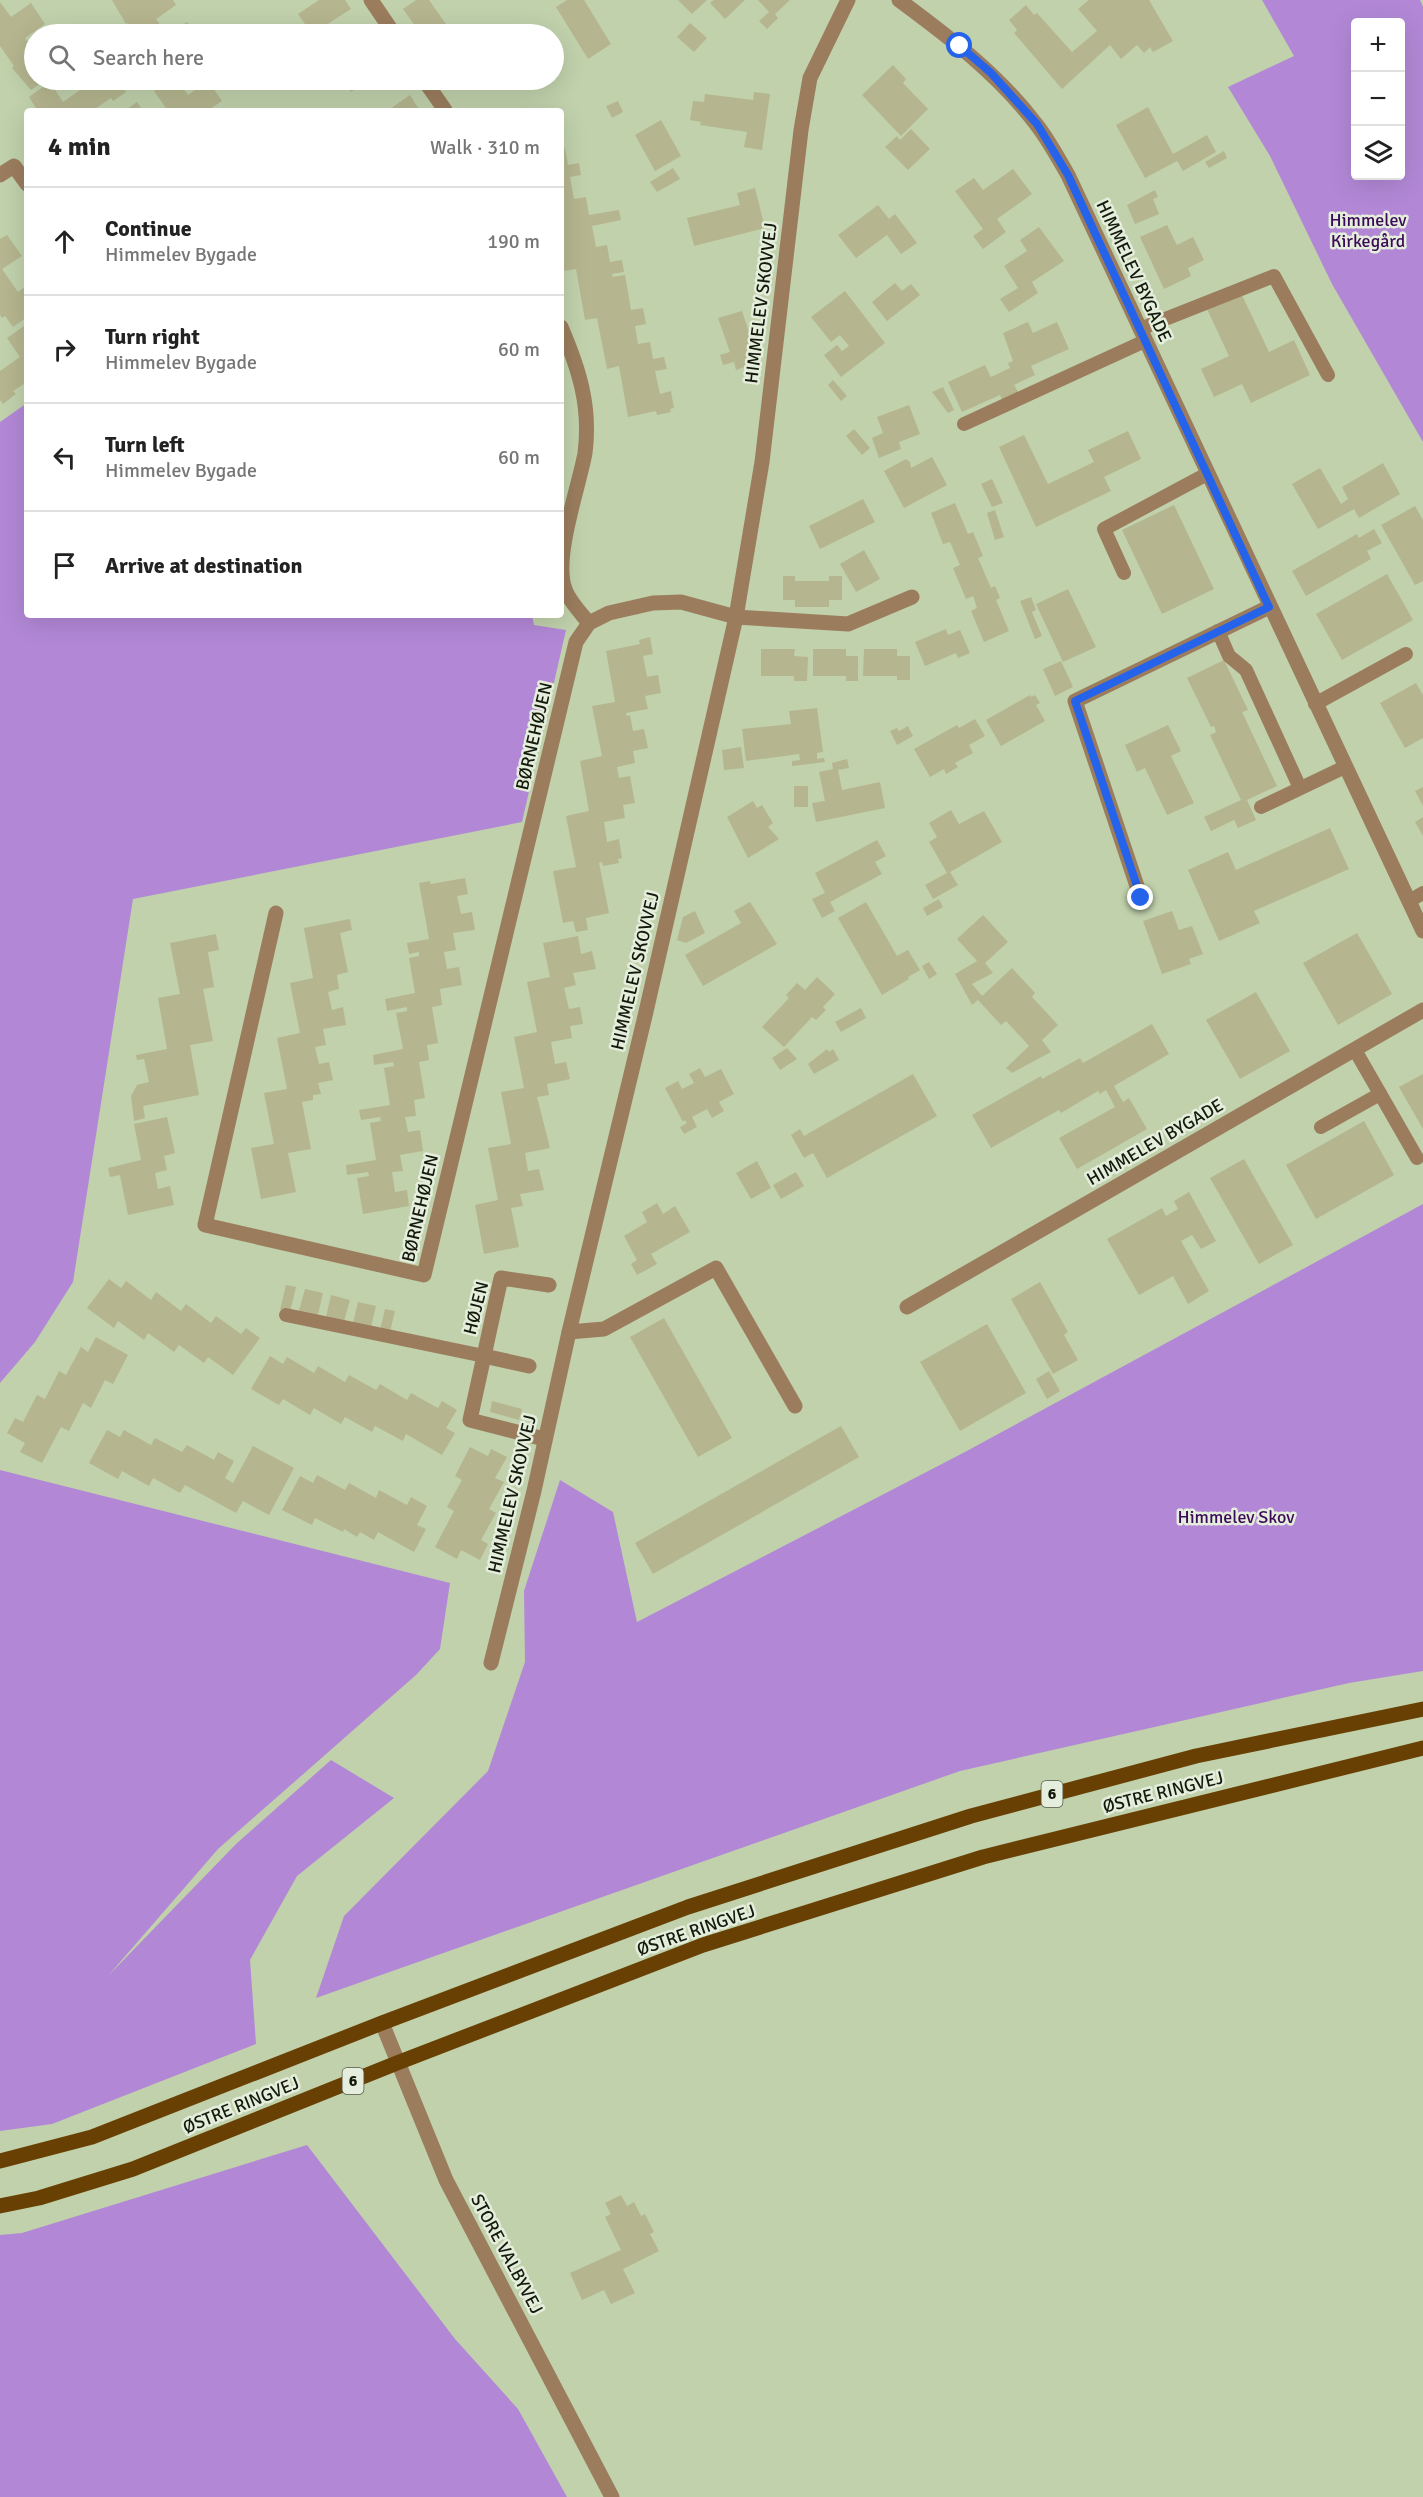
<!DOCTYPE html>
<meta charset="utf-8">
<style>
:root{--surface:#fff;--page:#f6f6f6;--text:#222;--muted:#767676;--line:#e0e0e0}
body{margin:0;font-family:Signika,sans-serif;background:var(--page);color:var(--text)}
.controls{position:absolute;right:18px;top:18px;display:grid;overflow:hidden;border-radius:6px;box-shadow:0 6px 24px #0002}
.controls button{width:54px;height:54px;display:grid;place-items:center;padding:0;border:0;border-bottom:2px solid var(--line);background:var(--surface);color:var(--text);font:30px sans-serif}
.stop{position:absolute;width:18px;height:18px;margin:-14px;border:4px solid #2563eb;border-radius:50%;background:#fff}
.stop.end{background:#2563eb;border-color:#fff;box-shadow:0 2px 6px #0008}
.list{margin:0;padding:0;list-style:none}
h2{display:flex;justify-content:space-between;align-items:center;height:78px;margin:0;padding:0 24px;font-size:26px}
h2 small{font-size:20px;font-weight:400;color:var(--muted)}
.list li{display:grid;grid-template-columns:39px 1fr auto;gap:18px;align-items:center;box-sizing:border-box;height:108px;padding:0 24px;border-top:2px solid var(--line)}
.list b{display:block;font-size:22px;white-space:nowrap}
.list p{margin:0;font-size:20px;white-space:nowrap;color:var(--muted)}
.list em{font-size:20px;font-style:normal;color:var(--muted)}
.icon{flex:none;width:33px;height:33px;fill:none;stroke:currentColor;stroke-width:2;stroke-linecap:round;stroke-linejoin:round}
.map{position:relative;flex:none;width:1423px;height:2497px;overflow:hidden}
.search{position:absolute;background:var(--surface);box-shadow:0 6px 24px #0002;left:24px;top:24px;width:540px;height:66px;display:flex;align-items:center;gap:15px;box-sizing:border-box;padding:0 21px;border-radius:33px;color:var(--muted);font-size:22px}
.panel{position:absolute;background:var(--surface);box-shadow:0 6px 24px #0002;left:24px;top:108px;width:540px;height:510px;border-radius:6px}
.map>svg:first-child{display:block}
</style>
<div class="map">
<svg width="1423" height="2497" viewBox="0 0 1423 2497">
<rect width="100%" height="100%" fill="#c0d1ac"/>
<g fill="#b288d6" fill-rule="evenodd">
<path d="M 1262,0 L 1420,0 L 1423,7 L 1423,442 L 1332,284 L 1270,156 L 1228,87 L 1294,56 ZM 1356,22 L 1400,22 L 1400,176 L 1356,176 Z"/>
<polygon points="27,403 27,615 532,615 534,625 566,630 522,822 133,899 73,1282 35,1342 0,1383 0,422"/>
<polygon points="1423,1204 1423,1671 1349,1683 960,1771 316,1998 344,1916 488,1771 525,1662 524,1591 560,1480 613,1512 637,1622 963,1453"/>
<polygon points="0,1470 450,1583 440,1649 416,1675 218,1849 108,1976 236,1844 331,1760 394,1798 297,1876 250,1960 256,2044 52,2124 0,2131"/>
<polygon points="307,2145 455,2339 518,2409 567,2497 0,2497 0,2235 22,2233"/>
</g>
<g fill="#b5b68f">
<polygon points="112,0 173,0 176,5 156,19 167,34 136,34 128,23 126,24"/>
<polygon points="319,0 345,0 351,9 312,34 298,14"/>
<polygon points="416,0 429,0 448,27 438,34 421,34 403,9"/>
<polygon points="567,0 584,0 611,44 588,59 556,7"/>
<polygon points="678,0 707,0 692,14"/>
<polygon points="714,0 745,0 725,19 710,3"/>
<polygon points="758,0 790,0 775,14 778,18 767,29 759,21 769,12"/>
<polygon points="1089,0 1149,0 1173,41 1153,52 1150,47 1144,53 1137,45 1121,59 1110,45 1062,89 1014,33 1017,30 1009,20 1026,5 1034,15 1037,13 1072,52 1097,31 1078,9"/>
<polygon points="0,2 11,17 31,3 45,24 25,38 34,51 34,80 46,80 31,90 12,68 14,66 0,46"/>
<polygon points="187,22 196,34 170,34"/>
<polygon points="690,23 707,38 694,52 677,37"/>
<polygon points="893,65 906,79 903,83 928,109 901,136 862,95"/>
<polygon points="83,80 137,80 124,89 126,92 113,101 111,98 92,111 38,111 29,97 50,82 63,102 87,85"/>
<polygon points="170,80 177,80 188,95 208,81 222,101 207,111 168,111 154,91"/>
<polygon points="342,80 369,80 351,92"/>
<polygon points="754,92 770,94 762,150 744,147 747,132 700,125 701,122 690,120 693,101 704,102 705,94 753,100"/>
<polygon points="410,95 420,111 387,111"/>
<polygon points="618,101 623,112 612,118 606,106"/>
<polygon points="137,102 143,111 124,111"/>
<polygon points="1148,107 1173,154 1207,135 1216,152 1183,171 1177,161 1145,178 1116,125"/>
<polygon points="661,120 681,156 655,171 635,135"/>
<polygon points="911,129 930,149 908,170 885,147 897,136 900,140"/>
<polygon points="565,148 568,165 579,163 581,175 570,177 574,199 586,197 589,215 619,210 621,220 592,226 596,247 607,245 610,262 622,260 624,272 612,274 613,277 625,275 631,310 643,308 646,324 635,326 638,344 650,342 653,359 664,357 667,369 655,371 660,394 671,391 674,408 670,409 671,412 657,415 656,411 628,417 619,366 607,369 597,318 585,320 576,269 564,271 561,254 561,149"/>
<polygon points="1224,151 1227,158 1209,168 1205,162"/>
<polygon points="673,168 680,179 657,192 650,182"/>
<polygon points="1013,169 1032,194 997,219 1006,232 983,249 973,236 983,229 955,191 974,178 983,190"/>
<polygon points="755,188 765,228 694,246 687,218 740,205 737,193"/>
<polygon points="1155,190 1158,197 1153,199 1159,214 1135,224 1127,205"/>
<polygon points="878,205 889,219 895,214 917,243 901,254 887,235 856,258 838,235"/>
<polygon points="1167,225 1177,245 1193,237 1204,260 1188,268 1191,276 1164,289 1140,237"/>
<polygon points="1039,227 1064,261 1032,282 1038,293 1009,312 1000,299 1018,288 1004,266 1027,251 1020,240"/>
<polygon points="7,235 22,256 2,269 18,292 27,285 27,317 13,327 5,316 2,318 0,315 0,239"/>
<polygon points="895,283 902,291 911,284 920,295 887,321 872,302"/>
<polygon points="845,291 885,343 841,377 824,355 837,345 842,351 849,346 840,335 831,342 811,317"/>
<polygon points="1241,293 1269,352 1294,340 1310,375 1251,403 1242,384 1214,397 1201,369 1229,356 1207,309"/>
<polygon points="742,311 759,362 736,370 734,362 723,365 720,355 730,352 718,318"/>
<polygon points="1028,322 1033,333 1057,322 1069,349 1031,366 1035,375 1014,385 1021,396 1004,404 1000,395 962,412 948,382 985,365 991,377 1010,368 1008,363 1013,361 1003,333"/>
<polygon points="27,324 27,382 13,391 16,394 3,404 0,400 0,371 20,357 7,338"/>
<polygon points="833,380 847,396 841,401 828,385"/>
<polygon points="943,387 954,410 948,413 932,392"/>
<polygon points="909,405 920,434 899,442 901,449 879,458 872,438 883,433 877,417"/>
<polygon points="854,429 870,448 862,455 846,436"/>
<polygon points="1128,431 1141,459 1104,477 1111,491 1036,527 999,447 1024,435 1048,484 1094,462 1088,450"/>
<polygon points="932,457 947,485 904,508 884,471 906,459 910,462 911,468"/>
<polygon points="1383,463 1400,494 1359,518 1354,509 1318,529 1292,484 1320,468 1341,504 1348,499 1342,487"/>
<polygon points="992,479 1003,503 992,507 981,484"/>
<polygon points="863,499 875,522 820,549 809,526"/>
<polygon points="955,503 968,534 973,532 983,556 978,558 991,588 995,586 1000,598 996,600 1009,631 984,642 971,611 977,608 973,596 966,599 953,568 960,565 950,542 943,544 931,513"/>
<polygon points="1174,505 1214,589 1162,614 1122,530"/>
<polygon points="1415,506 1423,520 1423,581 1415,585 1381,525"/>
<polygon points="995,510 1004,537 995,540 987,513"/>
<polygon points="1374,529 1382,543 1367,551 1371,559 1306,596 1292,571 1357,534 1359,538"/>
<polygon points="864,550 880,579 856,592 840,564"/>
<polygon points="1387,574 1413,620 1342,660 1316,614"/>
<polygon points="783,576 795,576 795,581 829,581 829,576 842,576 842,600 829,600 829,607 795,607 795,600 783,600"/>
<polygon points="1068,589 1096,647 1063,662 1036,604"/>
<polygon points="1031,597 1036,610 1032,612 1042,636 1035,639 1020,601"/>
<polygon points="946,629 948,635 960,630 970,653 958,658 956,653 925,666 915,642"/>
<polygon points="650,637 653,654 643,656 647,677 658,675 661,693 645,696 648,709 626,713 627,716 630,715 633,731 644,729 648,748 633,751 635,763 617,767 619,778 630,776 635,803 623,805 625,818 604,822 607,842 619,839 622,858 618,859 619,863 603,866 602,862 599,863 609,913 586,918 588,930 576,932 573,921 563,923 553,871 576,867 566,816 589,811 580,761 602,756 592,706 615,702 606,651 640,644 639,640"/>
<polygon points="761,649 795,649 794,656 808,657 807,681 794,681 794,676 761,676"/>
<polygon points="813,649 846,649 846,656 858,656 858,681 846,681 846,676 813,676"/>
<polygon points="864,649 897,649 897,656 910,656 910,680 897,680 897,676 863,676"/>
<polygon points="1224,660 1248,710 1242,712 1277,786 1247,800 1256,820 1238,828 1234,820 1211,831 1204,817 1241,800 1210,735 1216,732 1214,726 1211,727 1187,678"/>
<polygon points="1061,661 1073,687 1055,696 1043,669"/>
<polygon points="1416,683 1423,695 1423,738 1405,748 1380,703"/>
<polygon points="1030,695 1031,697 1035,695 1040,703 1036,705 1045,721 1001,746 986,720"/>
<polygon points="817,708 823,752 817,753 817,759 824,758 825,762 792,766 792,761 800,760 799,754 746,761 742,729 791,724 789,711"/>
<polygon points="975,719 985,736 969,745 973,753 955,763 958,767 946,774 944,769 930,777 914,749 957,725 959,728"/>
<polygon points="1168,725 1181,751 1171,756 1194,803 1167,815 1145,768 1137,772 1125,745"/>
<polygon points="908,726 913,736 897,745 890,731 897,728 899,731"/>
<polygon points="741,747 744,768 724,770 722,750"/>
<polygon points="847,759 849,768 838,770 842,790 880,782 885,808 816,822 812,803 825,801 819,772 833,769 832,763"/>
<rect x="794" y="786" width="14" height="21"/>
<polygon points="1423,787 1423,806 1415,791"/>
<polygon points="753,801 757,808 762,805 773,823 768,827 779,839 748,858 727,817"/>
<polygon points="951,810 959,824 984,811 1002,842 950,872 958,885 933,899 925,885 947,873 929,842 937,837 929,823"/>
<polygon points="1423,817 1423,836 1415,822"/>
<polygon points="1330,828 1349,869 1254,911 1260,923 1219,941 1188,870 1228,852 1236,870"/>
<polygon points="877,840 886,856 875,862 882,874 830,902 835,911 822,918 812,899 825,893 815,873"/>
<polygon points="465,878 468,894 457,896 461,914 472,912 475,930 453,933 456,950 444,952 447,969 459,967 462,985 440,989 442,1005 432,1007 438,1043 427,1045 429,1060 419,1062 425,1098 414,1100 416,1116 405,1117 408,1132 420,1130 423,1151 400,1155 403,1171 392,1172 395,1192 407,1190 409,1206 363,1214 357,1178 369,1176 368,1172 347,1175 346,1165 376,1160 370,1123 381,1121 380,1117 361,1120 359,1110 390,1105 384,1068 394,1066 393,1062 374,1065 373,1055 403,1049 396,1013 407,1011 407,1007 387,1011 385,999 415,993 409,958 419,956 419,952 409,954 407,943 429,939 419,883 430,881 431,884"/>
<polygon points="939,899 943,907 927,916 923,908"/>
<polygon points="750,902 777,944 703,986 685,955 741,923 734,911"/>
<polygon points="866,902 897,956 908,950 920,970 908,977 909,979 882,995 838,918"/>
<polygon points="695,911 705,933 686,943 677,940 683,917"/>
<polygon points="1172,911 1179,930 1192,926 1203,954 1189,959 1191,964 1162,974 1143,921"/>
<polygon points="983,915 1008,942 985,963 993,973 972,984 982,996 1012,968 1035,993 1032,997 1058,1025 1042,1040 1051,1052 1012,1073 1006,1068 1029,1046 1006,1021 1001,1025 978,1000 972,1005 955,974 977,961 957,939"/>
<polygon points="350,919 352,930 340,933 348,972 337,975 339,989 328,992 332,1010 343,1007 346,1025 323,1029 326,1045 315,1047 319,1064 329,1062 333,1080 318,1083 321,1094 313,1095 313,1100 302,1102 311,1149 288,1153 296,1192 261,1199 251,1148 274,1144 264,1093 287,1089 277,1038 300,1033 290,983 313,978 304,928"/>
<polygon points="1357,933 1392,994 1338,1025 1303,963"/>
<polygon points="216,934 219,950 208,952 214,987 203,989 213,1041 190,1045 199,1095 143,1106 145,1118 134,1121 131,1096 137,1085 149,1082 144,1059 137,1060 136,1055 167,1049 158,998 180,994 170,943"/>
<polygon points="578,936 581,954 592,951 596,969 573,973 576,985 564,988 569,1009 580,1007 583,1024 570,1026 572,1038 551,1042 555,1064 566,1062 570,1079 547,1084 549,1095 537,1097 550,1148 525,1153 528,1171 539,1169 544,1190 520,1194 523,1206 511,1208 519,1247 484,1254 475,1205 498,1200 488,1148 511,1144 501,1092 524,1088 514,1037 537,1032 527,982 550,977 543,943"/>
<polygon points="929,962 937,974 929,979 922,966"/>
<polygon points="817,977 835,994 823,1007 826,1010 816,1020 812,1017 784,1047 762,1027 789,998 786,995 797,983 805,990"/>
<polygon points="1256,992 1290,1051 1240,1079 1206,1020"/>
<polygon points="861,1008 866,1018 841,1032 835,1022"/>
<polygon points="1152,1024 1169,1054 1114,1086 1123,1102 1129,1098 1147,1129 1077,1169 1059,1138 1115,1107 1106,1090 1100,1094 1098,1091 1061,1113 1059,1110 991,1148 972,1115 1041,1076 1042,1079 1080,1058 1083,1063"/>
<polygon points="787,1048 797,1059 780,1070 772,1058"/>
<polygon points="827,1049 829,1052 833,1049 839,1060 814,1074 808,1064"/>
<polygon points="700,1068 705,1077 721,1069 734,1094 719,1102 724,1111 712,1118 707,1109 692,1117 697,1127 684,1134 680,1127 687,1123 685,1120 683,1122 665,1088 678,1081 682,1089 694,1083 689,1074"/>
<polygon points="913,1074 937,1116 827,1178 813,1153 804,1158 791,1135 800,1129 804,1136"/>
<polygon points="1423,1074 1423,1129 1399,1087"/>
<polygon points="167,1117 175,1153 164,1156 167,1170 155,1173 158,1189 170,1186 174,1205 128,1215 120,1175 110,1177 108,1168 141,1160 134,1124"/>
<polygon points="1364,1121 1394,1175 1316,1219 1286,1165"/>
<polygon points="1244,1159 1293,1245 1259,1264 1210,1178"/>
<polygon points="757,1161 771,1188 751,1199 736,1173"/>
<polygon points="796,1172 804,1186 781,1199 773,1185"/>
<polygon points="1189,1192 1216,1241 1201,1249 1192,1235 1181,1241 1209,1291 1188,1304 1173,1276 1139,1295 1107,1239 1162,1208 1166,1216 1178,1209 1174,1201"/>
<polygon points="657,1203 663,1214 675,1206 690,1232 651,1254 657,1264 637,1275 631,1264 637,1260 624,1236 647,1222 642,1212"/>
<polygon points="109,1279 121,1288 126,1281 151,1300 156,1292 181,1311 186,1304 211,1323 216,1316 241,1334 246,1328 260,1338 233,1375 208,1357 204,1363 179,1345 174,1352 148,1333 144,1340 118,1321 114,1328 87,1308"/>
<polygon points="1040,1282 1068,1332 1064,1335 1078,1360 1053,1374 1011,1299"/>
<polygon points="286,1285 296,1287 290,1312 280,1310"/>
<polygon points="305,1289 323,1293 317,1319 298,1314"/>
<polygon points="331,1295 350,1300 343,1325 325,1321"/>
<polygon points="358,1302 376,1306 370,1331 352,1327"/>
<polygon points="385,1309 395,1311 389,1336 379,1334"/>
<polygon points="664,1318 732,1438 698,1457 630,1337"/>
<polygon points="987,1324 1026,1393 960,1431 920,1362"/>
<polygon points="96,1337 128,1355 113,1384 105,1380 91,1408 83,1403 69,1431 61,1427 42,1463 20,1452 25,1443 7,1433 15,1418 23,1422 37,1395 45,1399 59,1371 66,1375 81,1347 88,1352"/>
<polygon points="270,1356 283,1364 287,1357 314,1373 318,1366 345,1382 349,1375 376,1390 380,1384 407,1400 411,1393 438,1408 442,1401 457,1410 446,1428 455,1433 442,1455 406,1434 403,1441 375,1426 372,1432 345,1417 341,1424 314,1408 310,1415 283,1399 279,1405 251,1389"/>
<polygon points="1049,1371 1060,1391 1047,1399 1036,1379"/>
<polygon points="492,1401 522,1409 519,1420 490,1412"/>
<polygon points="841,1426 859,1457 653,1574 635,1543"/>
<polygon points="107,1430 120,1437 124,1430 151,1445 155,1438 182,1452 187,1445 214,1460 218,1452 234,1461 225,1478 233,1483 253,1446 294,1468 269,1515 243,1501 236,1513 185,1485 180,1493 153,1478 149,1486 122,1471 118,1479 89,1463"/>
<polygon points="470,1447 488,1456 491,1449 507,1457 495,1478 504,1482 489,1509 496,1513 481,1540 488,1544 480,1560 461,1550 457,1559 435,1547 454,1511 447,1507 462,1480 455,1476"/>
<polygon points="317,1475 345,1490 349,1483 376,1498 379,1490 407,1505 411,1497 427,1506 417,1525 426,1529 414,1552 378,1532 374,1540 360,1532 357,1537 344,1529 343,1532 315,1518 312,1525 282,1510 300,1476 313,1483"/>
<polygon points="621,2195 627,2206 634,2202 641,2216 645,2214 654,2232 650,2234 659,2251 623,2269 635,2293 611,2304 604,2290 582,2300 570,2273 621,2250 605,2217 611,2214 605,2203"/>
</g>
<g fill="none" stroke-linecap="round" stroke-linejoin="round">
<g stroke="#9b7d5e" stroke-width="14">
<polyline points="1140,329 1274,276 1328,375"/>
<polyline points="964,424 1145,341"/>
<polyline points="1124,573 1104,529 1207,474"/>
<polyline points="1218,631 1229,656 1246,670 1300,788"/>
<polyline points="1315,704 1406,654"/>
<polyline points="1261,807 1345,767"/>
<polyline points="1409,901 1423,893"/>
<polyline points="1355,1050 1417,1158"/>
<polyline points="1321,1127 1380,1094"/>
<polyline points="286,1315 484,1356"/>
</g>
<g stroke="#9b7d5e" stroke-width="15">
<polyline points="371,0 394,34"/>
<polyline points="424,80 445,110"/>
<polyline points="0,175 14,166 27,184"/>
<path d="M 561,327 C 579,369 591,406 585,453 C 579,487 553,558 565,589 C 569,601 581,613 589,623"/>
<polyline points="1141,898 1075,701 1269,607"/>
<polyline points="276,913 205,1225 424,1275 576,642 589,623 609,613 653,603 681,602 736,617 848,624 912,597"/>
<polyline points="907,1307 1423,1010"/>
<polyline points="569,1332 604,1329 716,1268 795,1406"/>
<polyline points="484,1356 529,1366"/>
<polyline points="544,1439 470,1420 501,1278 549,1285"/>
<polyline points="491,1663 534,1491 569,1332 645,1016 736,617 762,462 801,130 810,78 848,0"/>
</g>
<g stroke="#9b7d5e" stroke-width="15">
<path d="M 899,0 C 949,37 998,74 1036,124 C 1048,139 1058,158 1068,175 L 1423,931"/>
<polyline points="382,2023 446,2180 612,2497"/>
</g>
<g stroke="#694003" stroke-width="15">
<polyline points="0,2161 92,2137 382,2023 688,1907 971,1816 1196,1756 1423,1709"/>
<polyline points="0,2206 39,2198 133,2169 397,2063 703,1945 983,1857 1423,1748"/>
</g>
</g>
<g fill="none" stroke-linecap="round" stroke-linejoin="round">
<polyline stroke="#2563eb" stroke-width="8" points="960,46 991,73 1037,124 1068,175 1269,607 1075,701 1141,898"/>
</g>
<g text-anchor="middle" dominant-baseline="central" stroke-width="5" stroke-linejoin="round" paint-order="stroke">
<g fill="#e5eedc" stroke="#52594a" stroke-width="1.5">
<rect x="1041.5" y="1781" width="21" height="26" rx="4.5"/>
<rect x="342.5" y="2068" width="21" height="26" rx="4.5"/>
</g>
<g font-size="16" font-weight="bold" fill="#13190b">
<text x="1052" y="1794">6</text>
<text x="353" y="2081">6</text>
</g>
<g font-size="18" fill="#3b0a58" stroke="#e5eedc">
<text x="1368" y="220">Himmelev<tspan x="1368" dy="21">Kirkegård</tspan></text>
<text x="1236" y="1517">Himmelev Skov</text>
</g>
<g font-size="18" fill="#13190b" stroke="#e5eedc">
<text transform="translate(1134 271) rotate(65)">HIMMELEV BYGADE</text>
<text transform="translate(761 303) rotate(-83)">HIMMELEV SKOVVEJ</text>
<text transform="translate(534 736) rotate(-77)">BØRNEHØJEN</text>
<text transform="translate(635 971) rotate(-77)">HIMMELEV SKOVVEJ</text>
<text transform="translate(1155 1142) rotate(-30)">HIMMELEV BYGADE</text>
<text transform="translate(420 1208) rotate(-77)">BØRNEHØJEN</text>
<text transform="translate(476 1308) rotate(-76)">HØJEN</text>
<text transform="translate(512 1494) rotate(-77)">HIMMELEV SKOVVEJ</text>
<text transform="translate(1163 1792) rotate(-14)">ØSTRE RINGVEJ</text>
<text transform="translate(696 1930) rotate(-19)">ØSTRE RINGVEJ</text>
<text transform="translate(241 2105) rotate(-22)">ØSTRE RINGVEJ</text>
<text transform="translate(507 2254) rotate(62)">STORE VALBYVEJ</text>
</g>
</g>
</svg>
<div class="controls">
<button>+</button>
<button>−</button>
<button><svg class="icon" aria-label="layers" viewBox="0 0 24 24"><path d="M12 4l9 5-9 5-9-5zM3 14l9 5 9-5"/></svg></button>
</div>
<div class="stop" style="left:960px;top:46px"></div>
<div class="stop end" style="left:1141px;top:898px"></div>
<div class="search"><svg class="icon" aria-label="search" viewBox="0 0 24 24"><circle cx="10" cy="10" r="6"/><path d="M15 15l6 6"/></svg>Search here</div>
<section class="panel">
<h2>4 min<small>Walk · 310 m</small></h2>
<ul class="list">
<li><svg class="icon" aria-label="ahead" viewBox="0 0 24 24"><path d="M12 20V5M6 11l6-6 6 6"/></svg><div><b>Continue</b><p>Himmelev Bygade</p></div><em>190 m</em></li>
<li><svg class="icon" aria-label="right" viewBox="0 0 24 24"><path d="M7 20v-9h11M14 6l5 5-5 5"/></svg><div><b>Turn right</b><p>Himmelev Bygade</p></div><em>60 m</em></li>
<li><svg class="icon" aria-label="left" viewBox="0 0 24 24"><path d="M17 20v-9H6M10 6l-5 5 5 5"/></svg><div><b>Turn left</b><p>Himmelev Bygade</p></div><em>60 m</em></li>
<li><svg class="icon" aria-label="arrive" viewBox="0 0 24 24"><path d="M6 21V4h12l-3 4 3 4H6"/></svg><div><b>Arrive at destination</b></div></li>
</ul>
</section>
</div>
